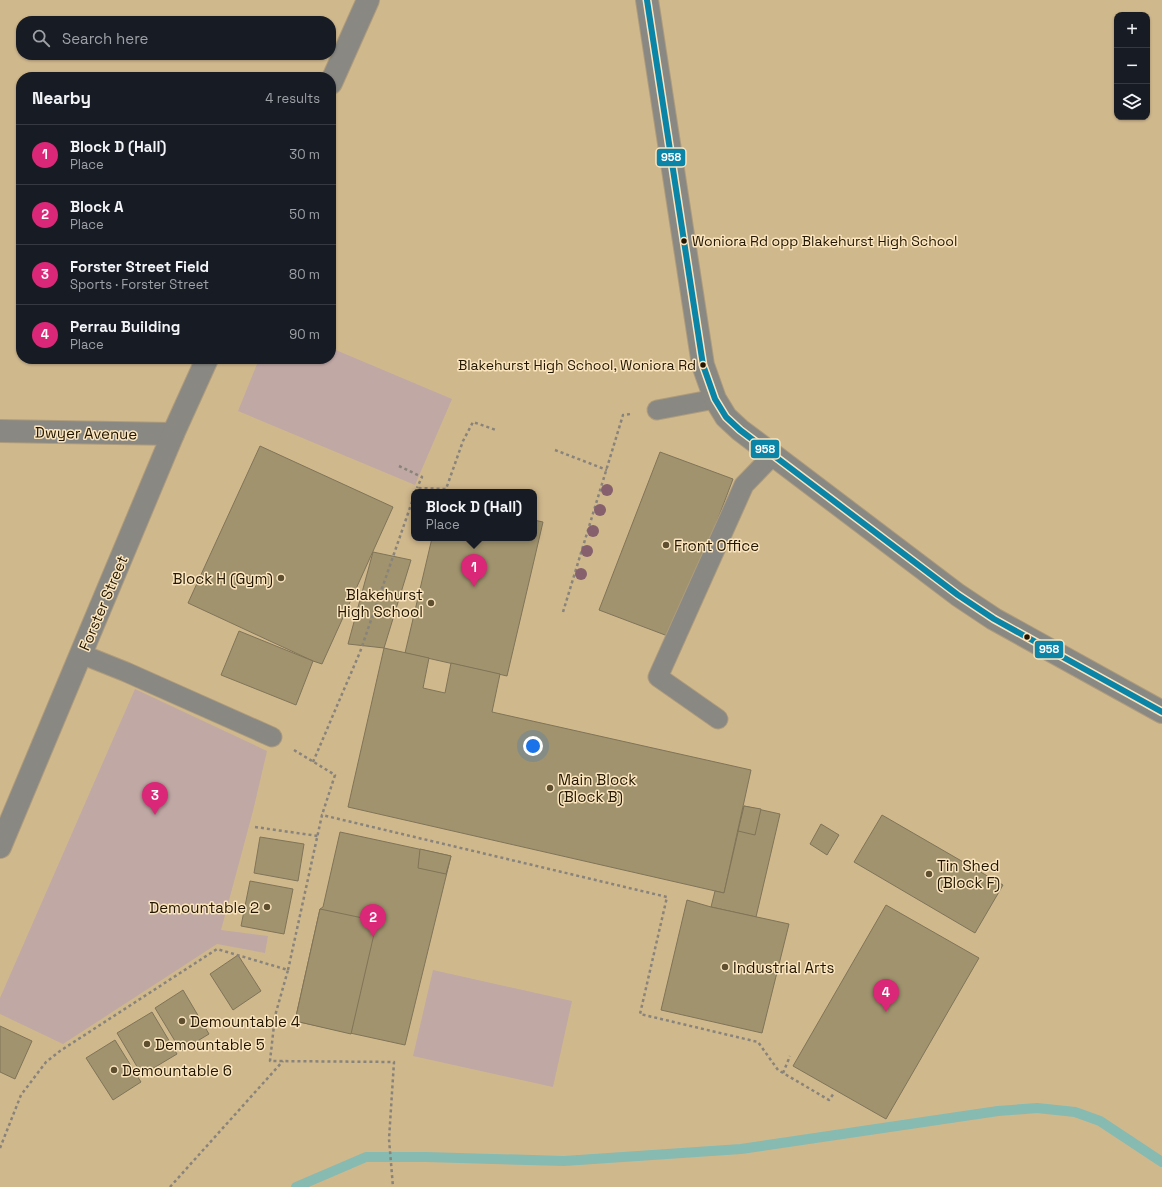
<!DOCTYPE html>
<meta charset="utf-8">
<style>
:root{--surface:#171b24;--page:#242831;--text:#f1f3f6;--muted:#9ea1a6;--line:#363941;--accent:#db2777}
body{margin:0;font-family:"Space Grotesk",sans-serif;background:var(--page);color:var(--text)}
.controls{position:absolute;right:12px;top:12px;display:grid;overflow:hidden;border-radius:8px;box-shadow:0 1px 3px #0004}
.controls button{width:36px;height:36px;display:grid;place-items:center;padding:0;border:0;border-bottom:1px solid var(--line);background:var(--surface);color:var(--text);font:20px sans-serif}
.you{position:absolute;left:533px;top:746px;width:14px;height:14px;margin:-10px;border:3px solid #fff;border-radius:50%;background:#1a73e8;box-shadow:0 0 0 6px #1a73e833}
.badge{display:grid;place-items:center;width:26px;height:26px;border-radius:50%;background:var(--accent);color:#fff;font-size:13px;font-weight:700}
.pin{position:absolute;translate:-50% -33px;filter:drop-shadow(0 1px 2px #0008)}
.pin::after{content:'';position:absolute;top:21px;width:14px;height:12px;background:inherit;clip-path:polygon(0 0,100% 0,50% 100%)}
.popup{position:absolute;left:411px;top:489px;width:126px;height:52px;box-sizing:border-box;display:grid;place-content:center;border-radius:8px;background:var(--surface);filter:drop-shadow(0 1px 3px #0005);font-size:13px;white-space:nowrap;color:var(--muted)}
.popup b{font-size:15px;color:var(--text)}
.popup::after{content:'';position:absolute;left:50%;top:100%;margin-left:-8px;border:8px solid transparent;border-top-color:var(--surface)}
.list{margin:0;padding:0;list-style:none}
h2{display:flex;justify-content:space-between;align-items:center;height:52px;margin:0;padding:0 16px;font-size:17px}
h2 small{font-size:13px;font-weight:400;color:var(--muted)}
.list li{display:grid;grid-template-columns:26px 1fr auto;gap:12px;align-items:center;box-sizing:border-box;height:60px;padding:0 16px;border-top:1px solid var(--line)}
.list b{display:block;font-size:15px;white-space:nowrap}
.list p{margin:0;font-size:13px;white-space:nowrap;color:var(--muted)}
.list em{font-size:13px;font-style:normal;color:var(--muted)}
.icon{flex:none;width:22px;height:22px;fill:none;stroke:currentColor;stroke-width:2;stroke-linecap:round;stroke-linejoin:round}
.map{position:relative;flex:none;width:1162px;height:1187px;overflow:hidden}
.search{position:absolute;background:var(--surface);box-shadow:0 1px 3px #0004;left:16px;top:16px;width:320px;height:44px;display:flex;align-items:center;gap:10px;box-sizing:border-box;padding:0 14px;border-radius:16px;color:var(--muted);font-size:15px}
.panel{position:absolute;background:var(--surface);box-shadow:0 1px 3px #0004;left:16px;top:72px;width:320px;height:292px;border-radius:16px}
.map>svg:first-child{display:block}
</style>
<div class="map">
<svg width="1162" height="1187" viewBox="0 0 1162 1187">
<rect width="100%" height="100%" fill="#d0b88d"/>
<g fill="#c0a8a5">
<polygon points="331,348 452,399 415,485 238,411 259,359 331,359"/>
<polygon points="135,689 267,751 253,811 221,930 268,936 265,953 217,944 63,1044 0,1014 0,998"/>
<polygon points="433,970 572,1001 553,1087 413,1056"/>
</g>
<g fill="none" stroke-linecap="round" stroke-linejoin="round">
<polyline stroke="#87bab1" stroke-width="10" points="296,1187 366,1157 426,1157 564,1161 741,1149 998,1111 1037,1108 1075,1112 1100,1121 1162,1162"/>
</g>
<g fill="#a0936e" stroke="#807458">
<polygon points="260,446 393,507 322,664 313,661 188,603"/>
<polygon points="660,452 733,479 673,638 599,610"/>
<polygon points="534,520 543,522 507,676 405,653 432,538 534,538"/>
<polygon points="373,552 411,560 384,648 348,644"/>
<polygon points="239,631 313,661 296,705 221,675"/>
<polygon points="384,648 429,658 423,688 445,693 451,663 500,674 492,712 751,770 724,893 348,807"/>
<polygon points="744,806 780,814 756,917 711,907 715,891 724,893"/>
<polygon points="744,806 761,809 755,835 738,831"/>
<polygon points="882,815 1003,885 975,933 854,862"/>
<polygon points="821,824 839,835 827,855 810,844"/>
<polygon points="340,832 451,856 405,1045 295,1021 320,909 323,907"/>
<polygon points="260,837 304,844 298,881 254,873"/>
<polygon points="420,849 451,856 446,874 418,868"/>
<polygon points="250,881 293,889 284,934 241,926"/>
<polygon points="687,900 711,907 789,924 762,1033 661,1010"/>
<polygon points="886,905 979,958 886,1119 793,1066"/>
<polygon points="320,909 377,921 351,1034 295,1021"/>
<polygon points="238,955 261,991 233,1010 210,974"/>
<polygon points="183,990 209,1034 181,1051 155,1008"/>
<polygon points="152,1012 177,1054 142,1075 117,1033"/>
<polygon points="0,1026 32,1041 15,1079 0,1072"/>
<polygon points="115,1040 141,1082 113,1100 86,1058"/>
</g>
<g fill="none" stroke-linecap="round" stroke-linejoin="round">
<defs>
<g id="service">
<polyline points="657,410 715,399"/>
<polyline points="81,654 126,672 272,737"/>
<polyline points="718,719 658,677 744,485 774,454"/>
</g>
<g id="minor">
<polyline points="647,0 703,365 715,399 726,417 740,430 958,595 994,619 1162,712"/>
<polyline points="331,83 368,0"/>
<polyline points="0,431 173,434"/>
<polyline points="0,847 173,434 207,359"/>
</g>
</defs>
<use href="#service" stroke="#ae9c7c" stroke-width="21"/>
<use href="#minor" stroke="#ae9c7c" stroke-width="24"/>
<g stroke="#88837b" stroke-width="2.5" stroke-dasharray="3 3" stroke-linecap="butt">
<polyline points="555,450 607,470"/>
<polyline points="399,466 422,477 417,488"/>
<polyline points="415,492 417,488 446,489 463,441 473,422 496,430"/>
<polyline points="563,612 623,415 631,414"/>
<polyline points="294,750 335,775 322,815"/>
<polyline points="313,762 360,652 414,496"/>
<polyline points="255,827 318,836"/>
<polyline points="288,970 322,815 667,897 640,1014 758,1042 778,1070 829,1100 834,1093"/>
<polyline points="783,1073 790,1056"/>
<polyline points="0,1148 21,1095 46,1062 60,1051 217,949 288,970 275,1016 270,1061 394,1062 389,1139 393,1187"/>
<polyline points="170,1187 283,1061"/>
</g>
<use href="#service" stroke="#8a8882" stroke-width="19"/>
<use href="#minor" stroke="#8a8882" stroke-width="22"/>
<defs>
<polyline id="bus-1" points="647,0 703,365 715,399 726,417 740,430 958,595 994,619 1162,712"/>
</defs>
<use href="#bus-1" stroke="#fbe5bf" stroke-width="9"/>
<use href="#bus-1" stroke="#0a85a7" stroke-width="6"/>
</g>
<g fill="#86606d">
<circle cx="607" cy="490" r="6"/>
<circle cx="600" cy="510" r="6"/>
<circle cx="593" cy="531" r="6"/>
<circle cx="587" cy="551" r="6"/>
<circle cx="581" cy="574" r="6"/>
</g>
<g fill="#221600" stroke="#fbe5bf" stroke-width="1.5">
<circle cx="684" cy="241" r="3.5"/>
<circle cx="703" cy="365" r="3.5"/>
<circle cx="1027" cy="637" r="3.5"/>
</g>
<g fill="#5f4f31" stroke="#fbe5bf" stroke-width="1.5">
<circle cx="666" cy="545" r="4"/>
<circle cx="281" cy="578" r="4"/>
<circle cx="431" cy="603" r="4"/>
<circle cx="550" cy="788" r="4"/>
<circle cx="929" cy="874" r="4"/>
<circle cx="267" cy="907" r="4"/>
<circle cx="725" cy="967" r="4"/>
<circle cx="182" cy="1021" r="4"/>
<circle cx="147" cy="1044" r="4"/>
<circle cx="114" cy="1070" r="4"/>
</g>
<g text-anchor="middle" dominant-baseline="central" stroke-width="3" stroke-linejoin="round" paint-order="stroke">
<g font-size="14" fill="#221600" stroke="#fbe5bf" text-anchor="start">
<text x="692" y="241">Woniora Rd opp Blakehurst High School</text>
<text x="696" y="365" text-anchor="end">Blakehurst High School, Woniora Rd</text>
</g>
<g font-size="15" fill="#221600" stroke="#fbe5bf">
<text transform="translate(86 433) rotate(1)">Dwyer Avenue</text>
<text transform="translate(103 603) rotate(-67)">Forster Street</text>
</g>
<g font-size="15" fill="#221600" stroke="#fbe5bf" text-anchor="start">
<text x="674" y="545">Front Office</text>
<text x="273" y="578" text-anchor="end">Block H (Gym)</text>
<text x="423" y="594" text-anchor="end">Blakehurst<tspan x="423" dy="17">High School</tspan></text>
<text x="558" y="779">Main Block<tspan x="558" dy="17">(Block B)</tspan></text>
<text x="937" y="865">Tin Shed<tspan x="937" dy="17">(Block F)</tspan></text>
<text x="259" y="907" text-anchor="end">Demountable 2</text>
<text x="733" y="967">Industrial Arts</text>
<text x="190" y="1021">Demountable 4</text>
<text x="155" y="1044">Demountable 5</text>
<text x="122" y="1070">Demountable 6</text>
</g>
</g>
<g stroke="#fbe5bf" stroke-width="1.5">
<rect x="656" y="148" width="30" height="19" rx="4" fill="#0a85a7"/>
<rect x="750" y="439" width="30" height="20" rx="4" fill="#0a85a7"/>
<rect x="1034" y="640" width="30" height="19" rx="4" fill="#0a85a7"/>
</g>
<g font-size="11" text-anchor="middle" font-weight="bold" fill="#fff">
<text x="671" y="161">958</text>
<text x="765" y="453">958</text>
<text x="1049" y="653">958</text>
</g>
</svg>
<div class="controls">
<button>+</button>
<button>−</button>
<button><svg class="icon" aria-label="layers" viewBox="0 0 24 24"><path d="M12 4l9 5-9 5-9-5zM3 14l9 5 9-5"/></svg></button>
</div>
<div class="you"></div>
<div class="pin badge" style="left:474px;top:587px">1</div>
<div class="popup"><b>Block D (Hall)</b>Place</div>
<div class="pin badge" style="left:373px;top:937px">2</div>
<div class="pin badge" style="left:155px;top:815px">3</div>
<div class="pin badge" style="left:886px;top:1012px">4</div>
<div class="search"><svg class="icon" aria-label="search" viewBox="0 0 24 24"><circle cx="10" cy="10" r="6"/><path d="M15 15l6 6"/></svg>Search here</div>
<section class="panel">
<h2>Nearby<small>4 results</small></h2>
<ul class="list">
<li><span class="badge">1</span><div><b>Block D (Hall)</b><p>Place</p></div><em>30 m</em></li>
<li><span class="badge">2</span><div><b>Block A</b><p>Place</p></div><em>50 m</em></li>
<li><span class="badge">3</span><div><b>Forster Street Field</b><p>Sports · Forster Street</p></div><em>80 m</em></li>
<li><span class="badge">4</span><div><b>Perrau Building</b><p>Place</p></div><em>90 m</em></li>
</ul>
</section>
</div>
